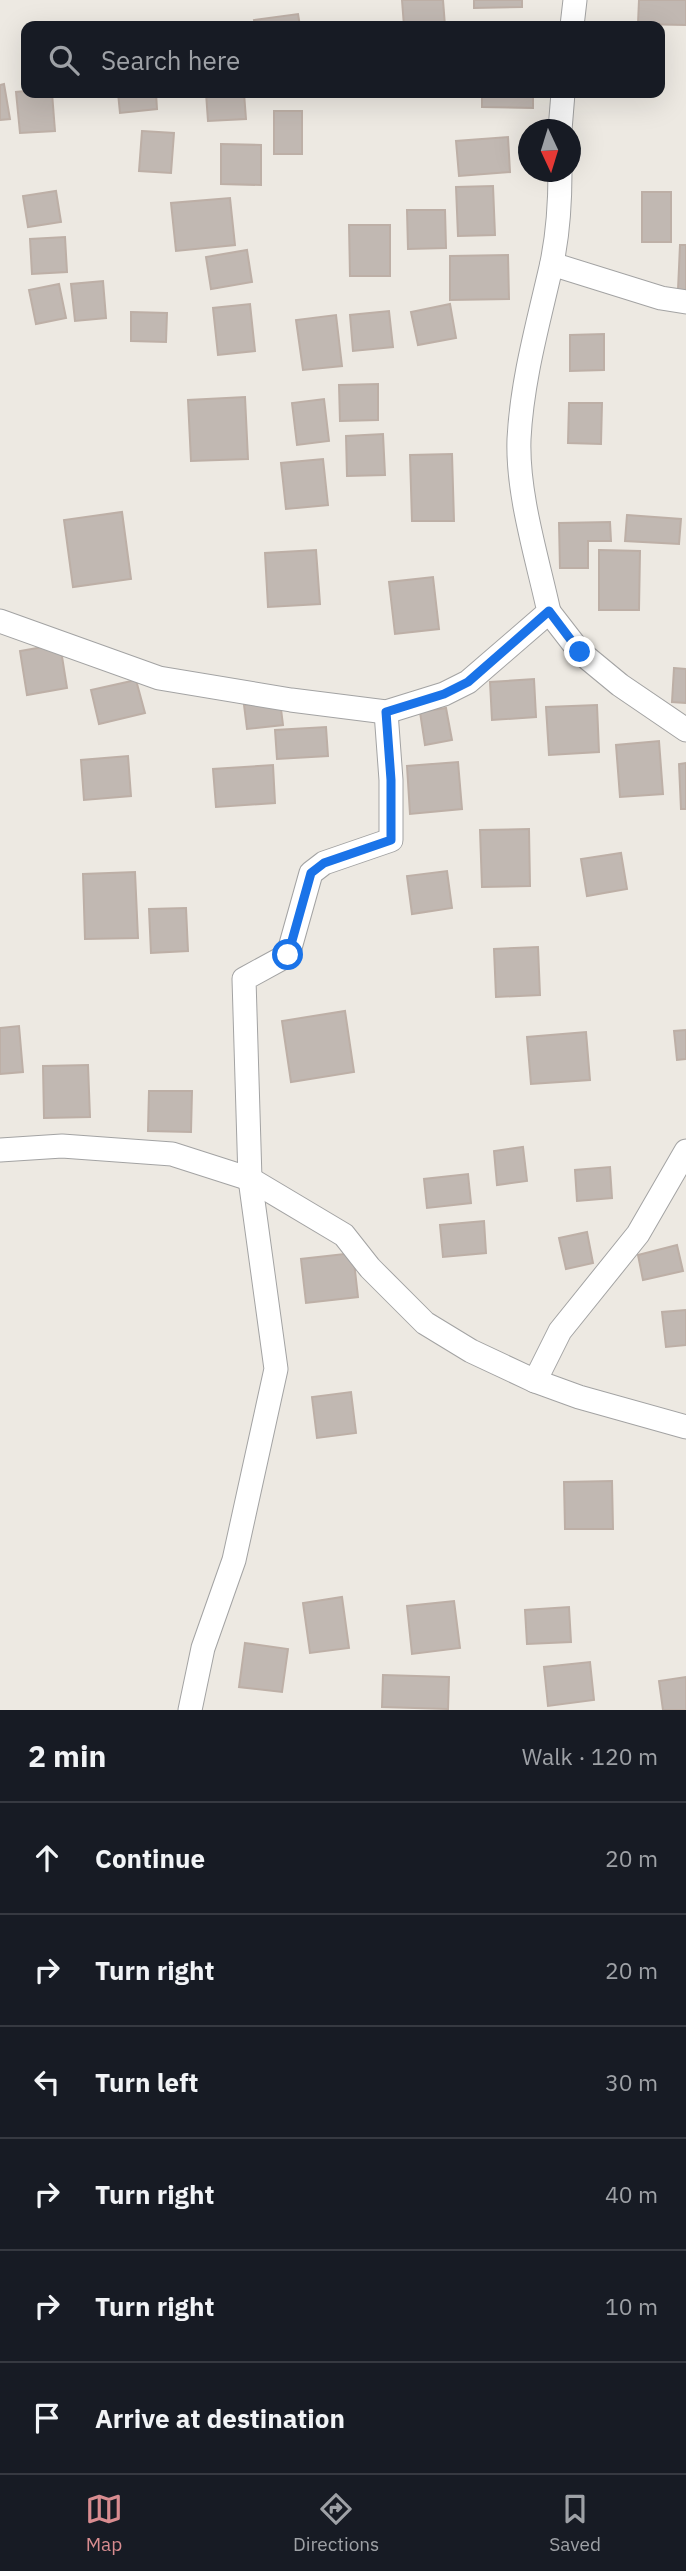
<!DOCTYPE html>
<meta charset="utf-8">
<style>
:root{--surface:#171b24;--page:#20242c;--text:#f1f3f6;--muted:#9ea1a6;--line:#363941;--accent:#d88c90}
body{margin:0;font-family:"IBM Plex Sans",sans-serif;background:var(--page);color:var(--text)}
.compass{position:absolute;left:518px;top:119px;width:63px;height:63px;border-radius:50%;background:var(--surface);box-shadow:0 7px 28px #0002;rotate:176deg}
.stop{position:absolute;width:21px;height:21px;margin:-16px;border:5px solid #1a73e8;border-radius:50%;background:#fff}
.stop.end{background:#1a73e8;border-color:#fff;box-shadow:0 2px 7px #0008}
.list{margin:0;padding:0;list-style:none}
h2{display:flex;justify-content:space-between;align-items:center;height:91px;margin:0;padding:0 28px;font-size:30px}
h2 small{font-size:23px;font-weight:400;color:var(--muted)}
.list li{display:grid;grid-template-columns:46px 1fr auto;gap:21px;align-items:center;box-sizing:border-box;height:112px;padding:0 28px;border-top:2px solid var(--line)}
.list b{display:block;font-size:26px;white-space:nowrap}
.list em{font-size:23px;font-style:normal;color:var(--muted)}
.icon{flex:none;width:38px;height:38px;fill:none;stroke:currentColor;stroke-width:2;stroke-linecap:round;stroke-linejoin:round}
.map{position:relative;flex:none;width:686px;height:1710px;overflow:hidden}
.search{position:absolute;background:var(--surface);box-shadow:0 7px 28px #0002;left:21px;right:21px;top:21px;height:77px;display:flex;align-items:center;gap:18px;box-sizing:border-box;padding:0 24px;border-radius:14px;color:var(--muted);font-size:26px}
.sheet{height:763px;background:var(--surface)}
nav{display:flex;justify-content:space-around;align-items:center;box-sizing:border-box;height:98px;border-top:2px solid var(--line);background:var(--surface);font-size:19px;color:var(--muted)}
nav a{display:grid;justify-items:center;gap:4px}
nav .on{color:var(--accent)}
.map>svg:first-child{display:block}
</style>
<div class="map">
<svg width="686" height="1710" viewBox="0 0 686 1710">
<rect width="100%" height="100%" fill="#ede9e2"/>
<g fill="#c1b8b2" stroke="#bdafa6" stroke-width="2">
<polygon points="402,0 443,0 445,26 404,26"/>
<polygon points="474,0 522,0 522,7 474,8"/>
<polygon points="639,0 686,0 686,25 638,24"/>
<polygon points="298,14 300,26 255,26 254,20"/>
<polygon points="4,84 10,119 0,120 0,85"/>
<polygon points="26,91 52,93 55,131 20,133 16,92"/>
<polygon points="118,93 156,93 157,109 120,113"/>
<polygon points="206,93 244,93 246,119 208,121"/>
<polygon points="482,93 533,93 533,108 482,107"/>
<rect x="274" y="111" width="28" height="43"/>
<polygon points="142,131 174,133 171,173 139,171"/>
<polygon points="508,137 510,172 459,176 456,141"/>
<polygon points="221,144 261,145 261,185 221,184"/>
<polygon points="493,186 495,235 458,236 456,187"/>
<polygon points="56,191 61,222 28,227 23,196"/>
<rect x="642" y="192" width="29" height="50"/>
<polygon points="230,198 235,245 176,251 171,203"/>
<polygon points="407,210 445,210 446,248 408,249"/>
<polygon points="349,225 390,225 390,276 350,276"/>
<polygon points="65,237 67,272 32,274 30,239"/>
<polygon points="680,245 686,245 686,290 678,290"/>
<polygon points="247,250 252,282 211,289 206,257"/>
<polygon points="508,255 509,299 450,300 450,256"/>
<polygon points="103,281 106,318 75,321 71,284"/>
<polygon points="59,284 66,318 36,324 29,290"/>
<polygon points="250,304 255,351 218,355 213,308"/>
<polygon points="450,304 456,338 418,345 411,312"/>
<polygon points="389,311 393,347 353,351 350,315"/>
<polygon points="131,312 167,313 166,342 131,341"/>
<polygon points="336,315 342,366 303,370 296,320"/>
<polygon points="604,334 604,370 570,371 570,335"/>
<polygon points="378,384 378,420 340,421 339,385"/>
<polygon points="245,397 248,459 191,461 188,400"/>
<polygon points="324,399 329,441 297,445 292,403"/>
<polygon points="569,403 602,403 601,444 568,443"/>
<polygon points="383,434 385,475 347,476 346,436"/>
<polygon points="452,454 454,521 412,521 410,455"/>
<polygon points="323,459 328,505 286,509 281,463"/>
<polygon points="122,512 131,579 73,587 64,520"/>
<polygon points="627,515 681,519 679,544 625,541"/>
<polygon points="610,522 611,541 588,541 588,568 560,568 559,523"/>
<polygon points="316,550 320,604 268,607 265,553"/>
<polygon points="599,550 640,551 639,610 599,610"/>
<polygon points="433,577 439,629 395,634 389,582"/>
<polygon points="60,644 67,688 27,695 20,651"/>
<polygon points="674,668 686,669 686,703 672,702"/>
<polygon points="534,679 536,717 492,720 490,682"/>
<polygon points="136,680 145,713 99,724 91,690"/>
<polygon points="280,701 283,725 247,729 244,705"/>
<polygon points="597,705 599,752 549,755 546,707"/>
<polygon points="446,708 452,740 425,745 420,712"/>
<polygon points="326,727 328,756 277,759 275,730"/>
<polygon points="659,741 663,794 620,797 616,745"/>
<polygon points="128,756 131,796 84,800 81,760"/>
<polygon points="458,762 462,809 410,814 407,766"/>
<polygon points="686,763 686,809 681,809 679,764"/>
<polygon points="273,765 275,803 216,807 213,769"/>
<polygon points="529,829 530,886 482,887 480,830"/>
<polygon points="621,853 627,889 587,896 581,859"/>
<polygon points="447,871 452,908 412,914 407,876"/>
<polygon points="135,872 138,938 85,939 83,874"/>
<polygon points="186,908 188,951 151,953 149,909"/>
<polygon points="538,947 540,995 496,997 494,949"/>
<polygon points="345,1011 354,1072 291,1082 282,1021"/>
<polygon points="19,1026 23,1072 0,1074 0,1028"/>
<polygon points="686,1030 686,1059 677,1060 674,1031"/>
<polygon points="586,1032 590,1080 531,1084 527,1037"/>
<polygon points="88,1065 90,1117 44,1118 43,1066"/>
<polygon points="149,1091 192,1091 191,1132 148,1131"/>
<polygon points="523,1147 527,1181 497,1185 494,1151"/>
<polygon points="610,1167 612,1198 577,1201 575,1170"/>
<polygon points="468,1174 471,1203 427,1208 424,1179"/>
<polygon points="484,1221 486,1253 443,1257 440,1225"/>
<polygon points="587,1232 593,1263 566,1269 559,1238"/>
<polygon points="677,1245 683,1271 643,1280 638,1255"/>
<polygon points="353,1253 358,1297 306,1303 301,1259"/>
<polygon points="686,1310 686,1345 666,1347 662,1312"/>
<polygon points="351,1392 356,1433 317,1438 312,1397"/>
<polygon points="612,1481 613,1529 565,1529 564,1482"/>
<polygon points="342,1597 349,1648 310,1653 303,1603"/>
<polygon points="454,1601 460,1648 412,1654 407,1606"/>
<polygon points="569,1607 571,1642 527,1644 525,1610"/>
<polygon points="245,1643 288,1649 282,1692 239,1687"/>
<polygon points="590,1662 594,1700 548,1706 544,1667"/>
<polygon points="383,1675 449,1677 448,1709 382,1707"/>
<polygon points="686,1677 686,1710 663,1710 659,1681"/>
</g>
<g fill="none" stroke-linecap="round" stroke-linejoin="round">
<defs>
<g id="street">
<polyline points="572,26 575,0"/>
<polyline points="560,130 563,93"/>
<polyline points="552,264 661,298 686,302"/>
<polyline points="549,612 580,652 620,685 686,730"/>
<path d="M 0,621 L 159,678 L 291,700 L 386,712 L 444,694 L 468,682 L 549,612 C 537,557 517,494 519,439 C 522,380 538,324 551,267 C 558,236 560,203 560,172"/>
<polyline points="0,1150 62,1146 172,1154 250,1179 344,1235 370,1268 425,1323 471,1351 535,1381 579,1397 686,1427"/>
<polyline points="535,1381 560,1331 638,1234 686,1151"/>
<polyline points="190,1710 203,1648 234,1560 276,1369 250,1179 244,979 288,955 311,873 324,863 391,840 391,780 386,712"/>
</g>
</defs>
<use href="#street" stroke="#a3a3a3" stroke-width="25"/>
<use href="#street" stroke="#fff" stroke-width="23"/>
</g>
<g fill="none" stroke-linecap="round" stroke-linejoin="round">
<polyline stroke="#1a73e8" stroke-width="9" points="288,955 311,873 324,863 391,840 391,780 386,712 444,694 468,682 549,611 580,652"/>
</g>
</svg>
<svg class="compass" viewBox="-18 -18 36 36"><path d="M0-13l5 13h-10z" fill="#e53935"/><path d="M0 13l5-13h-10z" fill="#9ea1a6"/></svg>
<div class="stop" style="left:288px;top:955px"></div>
<div class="stop end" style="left:580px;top:652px"></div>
<div class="search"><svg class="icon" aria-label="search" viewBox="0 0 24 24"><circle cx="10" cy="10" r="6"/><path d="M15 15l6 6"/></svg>Search here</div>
</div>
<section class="sheet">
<h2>2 min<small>Walk · 120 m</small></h2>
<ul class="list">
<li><svg class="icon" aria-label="ahead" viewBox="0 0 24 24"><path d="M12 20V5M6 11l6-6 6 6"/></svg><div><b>Continue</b></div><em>20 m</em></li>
<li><svg class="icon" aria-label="right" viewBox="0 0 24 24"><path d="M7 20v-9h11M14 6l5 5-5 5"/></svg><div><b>Turn right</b></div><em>20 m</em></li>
<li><svg class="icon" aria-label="left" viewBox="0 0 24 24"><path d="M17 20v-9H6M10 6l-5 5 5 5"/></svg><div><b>Turn left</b></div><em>30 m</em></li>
<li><svg class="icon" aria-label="right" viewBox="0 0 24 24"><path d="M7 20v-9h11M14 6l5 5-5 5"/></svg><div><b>Turn right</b></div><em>40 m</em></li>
<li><svg class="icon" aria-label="right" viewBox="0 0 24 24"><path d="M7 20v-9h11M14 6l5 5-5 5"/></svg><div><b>Turn right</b></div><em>10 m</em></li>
<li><svg class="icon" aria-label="arrive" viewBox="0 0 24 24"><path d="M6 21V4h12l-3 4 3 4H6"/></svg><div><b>Arrive at destination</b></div></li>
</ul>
</section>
<nav>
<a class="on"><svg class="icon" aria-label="map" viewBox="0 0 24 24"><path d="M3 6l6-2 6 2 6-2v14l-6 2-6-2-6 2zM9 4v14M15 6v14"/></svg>Map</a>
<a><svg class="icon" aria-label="directions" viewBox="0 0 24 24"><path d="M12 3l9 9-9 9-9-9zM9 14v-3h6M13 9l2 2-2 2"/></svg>Directions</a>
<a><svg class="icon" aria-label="saved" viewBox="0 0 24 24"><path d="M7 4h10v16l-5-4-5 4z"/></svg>Saved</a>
</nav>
